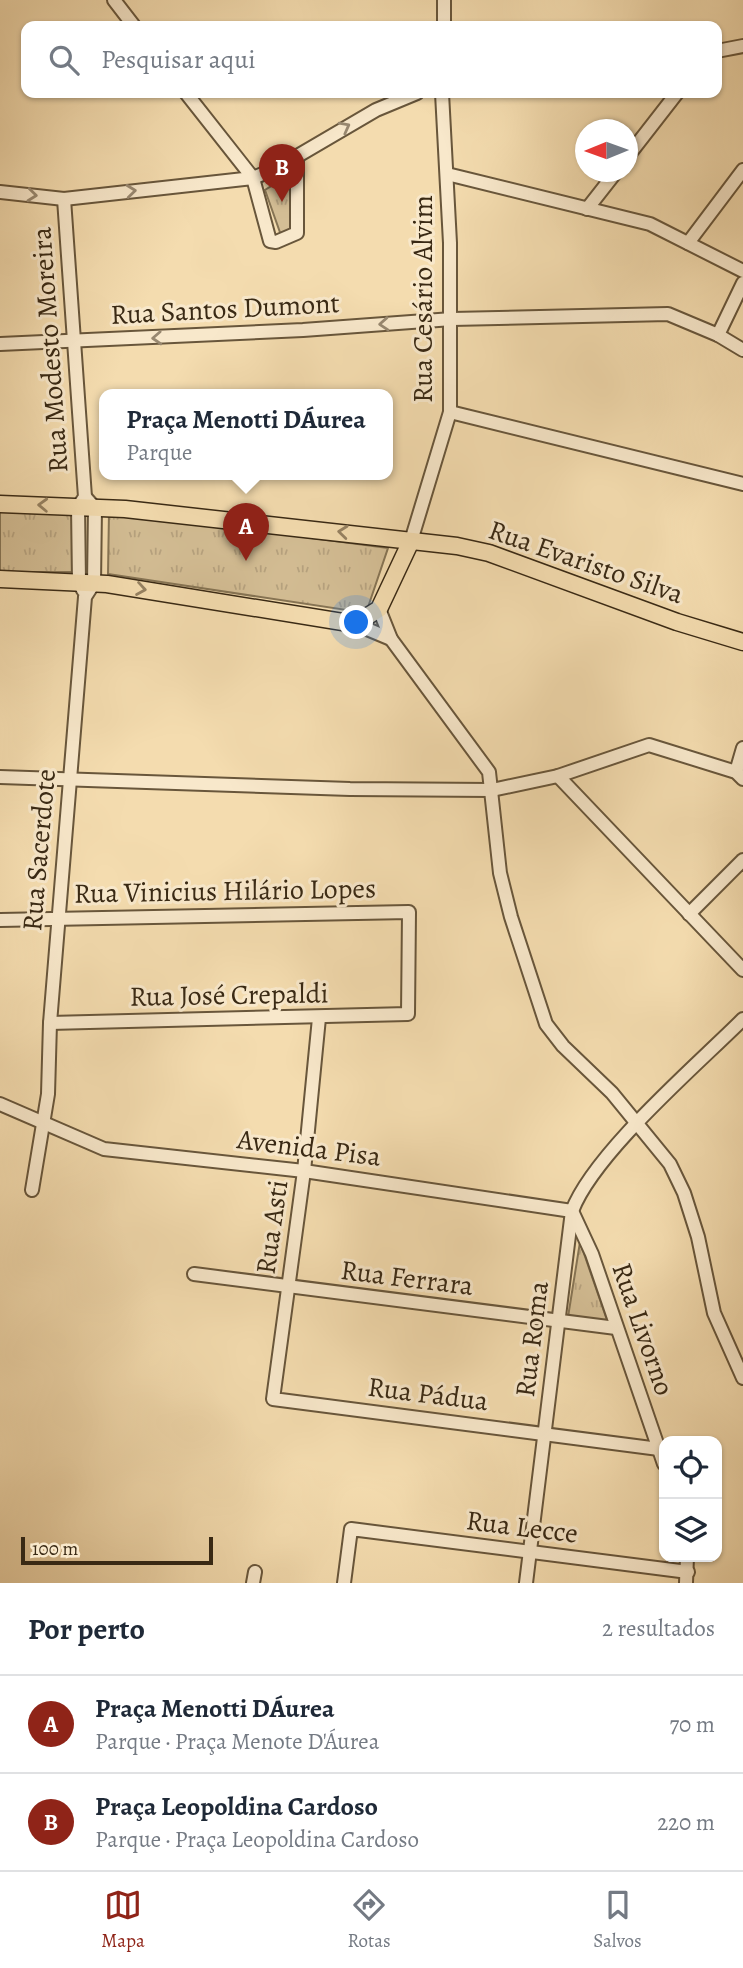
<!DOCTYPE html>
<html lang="pt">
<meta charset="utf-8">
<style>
:root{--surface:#fff;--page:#f2f2f3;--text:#1f2937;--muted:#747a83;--line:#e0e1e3;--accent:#8f2418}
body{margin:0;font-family:Alegreya,serif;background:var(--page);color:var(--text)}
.controls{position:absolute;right:21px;bottom:21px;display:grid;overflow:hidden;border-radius:14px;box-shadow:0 2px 5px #0004}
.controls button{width:63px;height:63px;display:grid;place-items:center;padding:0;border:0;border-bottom:2px solid var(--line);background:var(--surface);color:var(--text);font:35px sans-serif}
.compass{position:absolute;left:575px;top:119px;width:63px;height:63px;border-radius:50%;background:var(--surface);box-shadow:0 2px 5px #0004;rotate:269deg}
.scale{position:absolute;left:21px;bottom:18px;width:192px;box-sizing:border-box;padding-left:7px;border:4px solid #392914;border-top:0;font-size:19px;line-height:24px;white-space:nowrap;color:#392914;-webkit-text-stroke:5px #f8e8cb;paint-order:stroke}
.you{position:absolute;left:357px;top:623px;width:24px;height:24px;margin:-18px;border:5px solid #fff;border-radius:50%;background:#1a73e8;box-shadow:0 0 0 10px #1a73e833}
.badge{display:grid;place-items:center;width:46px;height:46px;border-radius:50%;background:var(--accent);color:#fff;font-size:23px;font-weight:700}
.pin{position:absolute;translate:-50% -58px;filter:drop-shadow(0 2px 4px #0008)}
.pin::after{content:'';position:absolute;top:37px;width:24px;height:21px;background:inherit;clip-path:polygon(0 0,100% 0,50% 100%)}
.popup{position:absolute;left:99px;top:389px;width:294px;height:91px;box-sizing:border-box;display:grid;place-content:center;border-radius:14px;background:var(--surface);filter:drop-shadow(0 2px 5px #0005);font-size:23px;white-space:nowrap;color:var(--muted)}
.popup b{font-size:26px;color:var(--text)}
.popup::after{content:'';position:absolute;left:50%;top:100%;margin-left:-14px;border:14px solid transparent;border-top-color:var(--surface)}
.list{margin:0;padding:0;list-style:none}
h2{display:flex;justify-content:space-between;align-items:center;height:91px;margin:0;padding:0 28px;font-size:30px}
h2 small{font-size:23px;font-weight:400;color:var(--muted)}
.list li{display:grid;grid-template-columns:46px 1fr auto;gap:21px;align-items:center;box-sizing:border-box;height:98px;padding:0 28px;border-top:2px solid var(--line)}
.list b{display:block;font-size:26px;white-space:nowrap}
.list p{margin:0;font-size:23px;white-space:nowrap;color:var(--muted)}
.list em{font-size:23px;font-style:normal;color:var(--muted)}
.icon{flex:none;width:38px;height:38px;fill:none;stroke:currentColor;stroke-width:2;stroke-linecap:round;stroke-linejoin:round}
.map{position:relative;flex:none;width:743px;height:1583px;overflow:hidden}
.search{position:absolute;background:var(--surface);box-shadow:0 2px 5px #0004;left:21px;right:21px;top:21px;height:77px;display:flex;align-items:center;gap:18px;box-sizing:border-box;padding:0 24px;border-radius:14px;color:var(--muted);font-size:26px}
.sheet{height:287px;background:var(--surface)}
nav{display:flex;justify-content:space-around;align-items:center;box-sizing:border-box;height:98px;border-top:2px solid var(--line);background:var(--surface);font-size:19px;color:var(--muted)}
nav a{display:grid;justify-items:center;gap:4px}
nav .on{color:var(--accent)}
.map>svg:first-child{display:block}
</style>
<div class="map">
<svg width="743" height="1583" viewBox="0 0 743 1583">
<defs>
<pattern id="park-tufts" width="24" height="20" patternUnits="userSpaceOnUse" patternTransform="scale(1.75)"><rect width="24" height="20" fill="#d4be95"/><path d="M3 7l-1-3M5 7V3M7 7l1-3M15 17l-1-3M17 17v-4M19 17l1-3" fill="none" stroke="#b7a380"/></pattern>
</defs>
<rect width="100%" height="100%" fill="#f4dcaf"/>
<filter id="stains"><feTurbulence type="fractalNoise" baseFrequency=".00286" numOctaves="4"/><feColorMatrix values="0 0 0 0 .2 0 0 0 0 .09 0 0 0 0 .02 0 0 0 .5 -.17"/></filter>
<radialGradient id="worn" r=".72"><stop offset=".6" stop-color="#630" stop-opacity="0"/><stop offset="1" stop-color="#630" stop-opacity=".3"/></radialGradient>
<g fill="url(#park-tufts)" stroke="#867454" stroke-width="2">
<polygon points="296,171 296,226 282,238 265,190"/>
<polygon points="74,511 75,572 0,572 0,512"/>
<polygon points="109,512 128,514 388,548 366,613 108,574"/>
<polygon points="580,1242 608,1323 568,1317"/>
</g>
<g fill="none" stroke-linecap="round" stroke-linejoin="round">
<defs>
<g id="minor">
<polyline points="114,0 134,26"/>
<polyline points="444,26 444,0"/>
<polyline points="717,51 743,46"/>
<polyline points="186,93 253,178 270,241 276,242 297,233 297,156"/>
<polyline points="628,156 677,93"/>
<polyline points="447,174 650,224 743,271"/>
<polyline points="0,192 64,199 253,178 277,168 376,110 417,93"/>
<polyline points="64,199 85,497 78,507 79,581 83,590"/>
<polyline points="587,209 616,172"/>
<polyline points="688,243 743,170"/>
<polyline points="718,335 743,283"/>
<polyline points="0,344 303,330 452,319 668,314 718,335 743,350"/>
<polyline points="450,412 743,484"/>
<polyline points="411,541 450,412 450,243 442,93"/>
<polyline points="379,609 391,639 489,772 500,873 511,917 546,1024 563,1046 612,1093 670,1164 684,1193 698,1237 714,1313 743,1378"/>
<polyline points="355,624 391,639"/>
<polyline points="736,772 743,748"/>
<polyline points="558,776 743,970"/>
<polyline points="0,777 350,789 492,790 558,776 649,745 736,772 743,779"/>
<polyline points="689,914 743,860"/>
<polyline points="0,920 409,912 408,1014 50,1023"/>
<polyline points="319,1018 304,1171 273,1399 659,1449"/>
<polyline points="0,1104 104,1149 304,1171 572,1211"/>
<polyline points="32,1190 48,1094 50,1023 85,597 94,583 95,508 85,497"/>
<polyline points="572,1211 592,1254 664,1464"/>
<polyline points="194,1274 616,1328"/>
<polyline points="253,1583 255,1572"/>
<polyline points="344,1583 351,1529 688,1572"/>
<path d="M 526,1583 L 572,1211 C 594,1153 697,1065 743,1019"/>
<polyline points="686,1583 687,1557"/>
</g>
<g id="major">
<polyline points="0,504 125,509 457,546 489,553 677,622 743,642"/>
<polyline points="0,579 107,584 355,624 379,609 411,541"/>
</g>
</defs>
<use href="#minor" stroke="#68563b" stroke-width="16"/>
<use href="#major" stroke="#392914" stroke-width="19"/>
<use href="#minor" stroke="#f8e8cb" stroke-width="12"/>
<use href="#major" stroke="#f4dcaf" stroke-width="16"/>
</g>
<defs><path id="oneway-chevron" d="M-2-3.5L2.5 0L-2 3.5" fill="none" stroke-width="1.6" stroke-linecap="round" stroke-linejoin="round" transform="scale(1.75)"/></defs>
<g stroke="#988870">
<use href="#oneway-chevron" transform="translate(345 127) rotate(-28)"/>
<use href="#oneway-chevron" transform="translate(131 191) rotate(-6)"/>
<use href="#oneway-chevron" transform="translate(32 195) rotate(6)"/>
<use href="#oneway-chevron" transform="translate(384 324) rotate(176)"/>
<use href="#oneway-chevron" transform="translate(157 338) rotate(177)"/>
</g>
<g stroke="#968262">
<use href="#oneway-chevron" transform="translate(43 505) rotate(-178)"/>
<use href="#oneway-chevron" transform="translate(343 532) rotate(-174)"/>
<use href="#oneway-chevron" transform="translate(141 589) rotate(9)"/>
</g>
<g text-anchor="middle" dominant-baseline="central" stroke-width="6" stroke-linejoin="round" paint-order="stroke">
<g font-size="28" fill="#392914" stroke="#f8e8cb">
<text transform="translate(423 299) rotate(-90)">Rua Cesário Alvim</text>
<text transform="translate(225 309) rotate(-3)">Rua Santos Dumont</text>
<text transform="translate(50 350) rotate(-94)">Rua Modesto Moreira</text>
<text transform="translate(586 562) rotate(19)">Rua Evaristo Silva</text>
<text transform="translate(39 850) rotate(-85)">Rua Sacerdote</text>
<text transform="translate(225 891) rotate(-1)">Rua Vinicius Hilário Lopes</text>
<text transform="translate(229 995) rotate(-1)">Rua José Crepaldi</text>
<text transform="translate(309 1148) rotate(7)">Avenida Pisa</text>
<text transform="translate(272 1227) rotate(-82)">Rua Asti</text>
<text transform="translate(407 1278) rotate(7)">Rua Ferrara</text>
<text transform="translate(643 1329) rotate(71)">Rua Livorno</text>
<text transform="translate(532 1339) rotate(-83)">Rua Roma</text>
<text transform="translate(428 1394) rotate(7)">Rua Pádua</text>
<text transform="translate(522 1527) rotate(7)">Rua Lecce</text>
</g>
</g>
<rect width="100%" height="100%" filter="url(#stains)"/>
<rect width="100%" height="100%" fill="url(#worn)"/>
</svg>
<div class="controls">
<button><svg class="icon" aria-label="locate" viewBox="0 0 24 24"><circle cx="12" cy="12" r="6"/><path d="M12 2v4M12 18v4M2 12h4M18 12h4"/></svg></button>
<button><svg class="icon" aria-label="layers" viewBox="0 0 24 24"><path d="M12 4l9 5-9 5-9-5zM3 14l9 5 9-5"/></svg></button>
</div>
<svg class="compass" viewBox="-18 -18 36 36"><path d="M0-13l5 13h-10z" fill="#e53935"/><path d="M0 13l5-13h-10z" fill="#747a83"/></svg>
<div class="scale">100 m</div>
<div class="you"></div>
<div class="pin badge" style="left:246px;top:561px">A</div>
<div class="popup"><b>Praça Menotti DÁurea</b>Parque</div>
<div class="pin badge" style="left:282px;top:202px">B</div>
<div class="search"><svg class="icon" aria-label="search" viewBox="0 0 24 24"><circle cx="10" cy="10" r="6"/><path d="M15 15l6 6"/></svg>Pesquisar aqui</div>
</div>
<section class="sheet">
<h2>Por perto<small>2 resultados</small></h2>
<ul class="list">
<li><span class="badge">A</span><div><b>Praça Menotti DÁurea</b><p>Parque · Praça Menote D'Áurea</p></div><em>70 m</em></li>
<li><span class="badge">B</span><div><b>Praça Leopoldina Cardoso</b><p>Parque · Praça Leopoldina Cardoso</p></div><em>220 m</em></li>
</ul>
</section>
<nav>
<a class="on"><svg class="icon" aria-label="map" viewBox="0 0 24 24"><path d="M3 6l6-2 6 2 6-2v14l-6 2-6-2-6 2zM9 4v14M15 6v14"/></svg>Mapa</a>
<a><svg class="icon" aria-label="directions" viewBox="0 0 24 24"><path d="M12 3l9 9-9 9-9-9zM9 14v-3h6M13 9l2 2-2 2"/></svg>Rotas</a>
<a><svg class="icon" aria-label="saved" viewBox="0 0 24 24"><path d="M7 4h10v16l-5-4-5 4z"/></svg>Salvos</a>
</nav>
